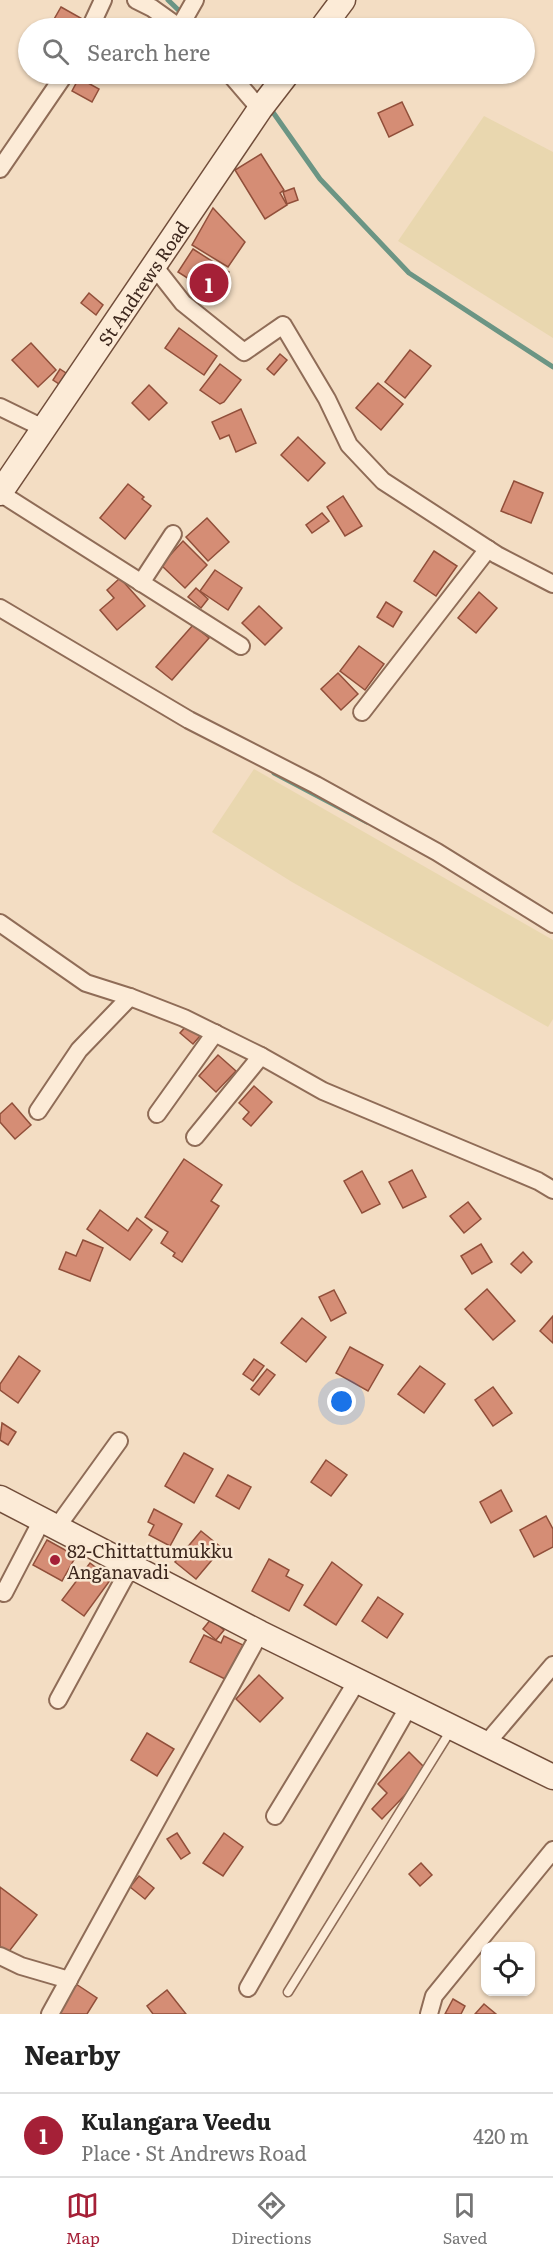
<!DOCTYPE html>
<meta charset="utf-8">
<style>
:root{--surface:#fff;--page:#f2f2f2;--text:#222;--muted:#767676;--line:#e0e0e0;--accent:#a52037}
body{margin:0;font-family:Literata,serif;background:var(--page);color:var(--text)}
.controls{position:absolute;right:18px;bottom:18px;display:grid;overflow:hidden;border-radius:12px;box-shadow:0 2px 4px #0004}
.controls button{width:54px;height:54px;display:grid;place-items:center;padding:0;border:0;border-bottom:2px solid var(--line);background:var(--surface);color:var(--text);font:30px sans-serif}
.you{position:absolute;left:342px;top:1402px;width:21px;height:21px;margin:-15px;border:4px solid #fff;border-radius:50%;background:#1a73e8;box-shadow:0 0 0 9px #1a73e833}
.badge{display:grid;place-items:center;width:39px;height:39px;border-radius:50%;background:var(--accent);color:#fff;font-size:20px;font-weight:700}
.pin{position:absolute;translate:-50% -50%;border:3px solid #fff;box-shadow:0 2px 6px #0006}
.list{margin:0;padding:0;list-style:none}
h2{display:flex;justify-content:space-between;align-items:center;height:78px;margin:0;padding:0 24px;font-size:26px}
h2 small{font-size:20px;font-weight:400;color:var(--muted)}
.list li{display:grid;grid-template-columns:39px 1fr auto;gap:18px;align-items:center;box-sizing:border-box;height:84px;padding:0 24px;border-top:2px solid var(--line)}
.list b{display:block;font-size:22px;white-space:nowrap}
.list p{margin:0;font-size:20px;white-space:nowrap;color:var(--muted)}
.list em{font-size:20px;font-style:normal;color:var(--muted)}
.icon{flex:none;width:33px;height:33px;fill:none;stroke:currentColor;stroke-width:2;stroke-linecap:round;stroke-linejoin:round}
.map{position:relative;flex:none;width:553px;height:2014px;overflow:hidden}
.search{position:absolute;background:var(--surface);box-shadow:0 2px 4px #0004;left:18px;right:18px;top:18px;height:66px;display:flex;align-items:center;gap:15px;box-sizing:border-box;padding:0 21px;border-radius:33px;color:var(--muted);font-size:22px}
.sheet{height:162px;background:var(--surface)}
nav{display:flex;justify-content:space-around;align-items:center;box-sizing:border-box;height:84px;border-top:2px solid var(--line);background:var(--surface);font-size:16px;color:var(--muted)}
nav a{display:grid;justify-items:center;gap:3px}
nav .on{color:var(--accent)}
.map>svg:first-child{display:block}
</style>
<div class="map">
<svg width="553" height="2014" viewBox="0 0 553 2014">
<rect width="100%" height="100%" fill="#f3ddc3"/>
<g fill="#e9d7af">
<polygon points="484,116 553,152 553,338 398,241"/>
<polygon points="254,769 553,940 553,1019 548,1027 292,882 212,832"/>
</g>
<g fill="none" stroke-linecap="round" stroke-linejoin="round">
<g stroke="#6b9584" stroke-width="5">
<polyline points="168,0 197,28"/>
<polyline points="243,74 251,81"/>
<polyline points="270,108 320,179 409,273 553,367"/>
<polyline points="274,773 367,822"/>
</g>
</g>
<g fill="#d58d75" stroke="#914f3a" stroke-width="1.5">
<polygon points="61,7 86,21 82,28 49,28"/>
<polygon points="79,78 99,89 92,102 72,91"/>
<polygon points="402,102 413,125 389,137 378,113"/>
<polygon points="261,154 284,190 280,193 287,205 265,219 235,170"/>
<polygon points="294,188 298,200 287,204 283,192"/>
<polygon points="213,208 245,242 228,267 192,245"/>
<polygon points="193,249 229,272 214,295 178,272"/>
<polygon points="89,293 103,305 96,315 81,303"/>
<polygon points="179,328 217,356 204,375 165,348"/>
<polygon points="31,343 56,370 38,387 12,360"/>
<polygon points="410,350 431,366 405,398 385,382"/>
<polygon points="280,354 287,360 274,375 267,369"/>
<polygon points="220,364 241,380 224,402 220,404 200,390"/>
<polygon points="60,369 69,375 62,386 53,380"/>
<polygon points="378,383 403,404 381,430 356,408"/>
<polygon points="149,385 167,403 149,420 132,403"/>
<polygon points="241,409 256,443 236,452 229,435 220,439 212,422"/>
<polygon points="298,437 325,463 308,481 281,455"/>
<polygon points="514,481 543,493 531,523 501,511"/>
<polygon points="128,484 144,497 142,499 151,506 125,539 100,518"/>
<polygon points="343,496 362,526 345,536 327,507"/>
<polygon points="322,513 329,521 312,533 306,525"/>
<polygon points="207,518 229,542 208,561 186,537"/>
<polygon points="183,541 207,565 185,588 161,565"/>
<polygon points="434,551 457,566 436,596 414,581"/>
<polygon points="215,570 242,588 228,610 200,591"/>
<polygon points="120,578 145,606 117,630 100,610 114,598 107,590"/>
<polygon points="196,588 208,599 201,608 188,597"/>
<polygon points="479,592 497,608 476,633 458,618"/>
<polygon points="386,602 402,612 393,627 377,617"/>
<polygon points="259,606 282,628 265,645 242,623"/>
<polygon points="193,625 209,638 172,680 156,667"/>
<polygon points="359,646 384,664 365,690 340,671"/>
<polygon points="338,673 358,694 341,710 321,689"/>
<polygon points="188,1024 200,1036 193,1044 180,1033"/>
<polygon points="218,1055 236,1071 216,1092 199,1076"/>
<polygon points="254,1086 272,1102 251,1126 243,1119 249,1112 239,1103"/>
<polygon points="12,1103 31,1125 15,1139 0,1122 0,1114"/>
<polygon points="184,1159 222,1185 211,1201 219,1206 182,1262 173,1256 175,1253 161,1243 168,1232 145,1217"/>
<polygon points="412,1170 426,1197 403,1208 389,1182"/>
<polygon points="362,1171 380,1204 362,1213 344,1181"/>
<polygon points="468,1202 481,1219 464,1233 450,1216"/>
<polygon points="100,1210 128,1231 137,1218 152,1230 130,1260 87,1229"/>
<polygon points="83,1240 103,1248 90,1281 59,1269 66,1252 76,1256"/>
<polygon points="481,1244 492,1262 472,1274 461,1256"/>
<polygon points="523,1252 532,1262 521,1273 511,1264"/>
<polygon points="487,1289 515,1321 493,1340 465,1309"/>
<polygon points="334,1290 346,1313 331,1321 319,1297"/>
<polygon points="553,1316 553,1343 540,1331"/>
<polygon points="302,1318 326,1337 306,1362 281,1343"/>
<polygon points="350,1347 383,1365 368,1391 336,1373"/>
<polygon points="19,1356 40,1371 18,1403 0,1390 0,1384"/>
<polygon points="254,1359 264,1366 253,1381 243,1374"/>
<polygon points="420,1366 445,1384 424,1413 398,1394"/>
<polygon points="267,1369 275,1375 259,1395 251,1389"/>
<polygon points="493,1387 512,1413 493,1426 475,1400"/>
<polygon points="2,1423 16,1432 8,1445 0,1440"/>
<polygon points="184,1453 213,1469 194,1503 165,1486"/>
<polygon points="326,1460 347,1475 331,1496 311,1482"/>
<polygon points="228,1475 251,1487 239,1509 216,1496"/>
<polygon points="501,1490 512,1511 491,1523 480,1502"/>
<polygon points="154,1509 182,1524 170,1546 149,1535 154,1525 148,1522"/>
<polygon points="546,1516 553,1529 553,1547 534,1557 520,1530"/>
<polygon points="201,1531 222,1548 196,1579 175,1562"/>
<polygon points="47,1540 76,1556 62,1581 33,1565"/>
<polygon points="269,1559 289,1570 286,1576 303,1585 289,1611 252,1591"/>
<polygon points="332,1562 362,1585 336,1625 304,1605"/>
<polygon points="90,1563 111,1579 84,1616 62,1600"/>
<polygon points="378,1597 403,1614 387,1638 362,1621"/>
<polygon points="211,1619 224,1630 216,1640 203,1629"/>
<polygon points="204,1635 221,1643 224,1636 243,1645 225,1679 190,1662"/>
<polygon points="259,1675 283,1698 260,1722 236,1699"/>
<polygon points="147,1733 174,1749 157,1776 131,1760"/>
<polygon points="409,1752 428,1771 382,1819 372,1809 387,1793 378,1784"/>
<polygon points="177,1833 190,1853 181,1859 167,1839"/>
<polygon points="224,1833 243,1847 223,1876 203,1863"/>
<polygon points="421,1863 432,1875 420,1886 409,1874"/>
<polygon points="139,1876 154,1888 145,1899 130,1887"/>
<polygon points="0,1887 37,1915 7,1954 0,1949"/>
<polygon points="73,1982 97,1998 87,2014 52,2014"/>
<polygon points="167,1990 186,2014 153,2014 147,2006"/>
<polygon points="453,1999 465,2006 461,2014 445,2014"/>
<polygon points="484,2004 496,2014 475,2014"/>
</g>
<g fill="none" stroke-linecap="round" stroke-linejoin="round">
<defs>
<polyline id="service" points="288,1992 451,1730"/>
<g id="minor">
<polyline points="136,0 152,8 180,28"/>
<polyline points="90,28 103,0"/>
<polyline points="179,28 195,0"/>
<polyline points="230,74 260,109"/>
<polyline points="0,169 65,74"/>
<polyline points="154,266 183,303 244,352 283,325 327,399 349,445 383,481 497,555 553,584"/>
<polyline points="0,407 43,428"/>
<polyline points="0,493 241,646"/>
<polyline points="141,583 173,534"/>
<polyline points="0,608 189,720 316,785 437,852 553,924"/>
<polyline points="362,712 488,549"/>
<polyline points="0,923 86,983 130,997 184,1018 261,1056 323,1091 538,1181 553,1190"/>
<polyline points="38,1111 79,1050 130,997"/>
<polyline points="157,1114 215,1033"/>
<polyline points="195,1137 261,1056"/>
<polyline points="57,1527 119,1441"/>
<polyline points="4,1593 42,1520"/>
<polyline points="58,1700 131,1566"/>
<polyline points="485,1745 553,1665"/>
<polyline points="275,1816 357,1681"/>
<polyline points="0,1956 21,1966 69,1980"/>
<polyline points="248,1988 409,1706"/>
<polyline points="50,2014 260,1633"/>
<polyline points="429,2014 434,1996 553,1850"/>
</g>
<g id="secondary">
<polyline points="322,28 343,0"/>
<path id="s1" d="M 0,493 L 260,109 L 287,74"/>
<polyline points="0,1498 260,1633 553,1777"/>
</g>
</defs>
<use href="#service" stroke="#8f6c57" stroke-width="11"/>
<use href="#minor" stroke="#8f6c57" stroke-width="20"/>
<use href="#secondary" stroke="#714d3a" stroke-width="27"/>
<use href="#service" stroke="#fcebd7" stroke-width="8"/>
<use href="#minor" stroke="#fcebd7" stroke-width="16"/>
<use href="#secondary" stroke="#fcebd7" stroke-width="24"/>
</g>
<circle fill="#a52037" stroke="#f9e8d3" stroke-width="2" cx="55" cy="1560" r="6"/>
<g text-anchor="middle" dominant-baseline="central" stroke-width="5" stroke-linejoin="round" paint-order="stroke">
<g font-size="18" fill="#3d271d" stroke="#f9e8d3">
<text stroke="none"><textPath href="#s1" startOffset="254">St Andrews Road</textPath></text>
</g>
<g font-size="18" fill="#3d271d" stroke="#f9e8d3" text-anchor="start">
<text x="67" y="1550">82-Chittattumukku<tspan x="67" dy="21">Anganavadi</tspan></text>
</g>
</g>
</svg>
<div class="controls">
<button><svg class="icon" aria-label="locate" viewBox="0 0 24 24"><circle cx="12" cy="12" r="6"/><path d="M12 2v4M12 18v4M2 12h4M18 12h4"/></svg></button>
</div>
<div class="you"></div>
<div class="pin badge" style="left:209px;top:283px">1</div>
<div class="search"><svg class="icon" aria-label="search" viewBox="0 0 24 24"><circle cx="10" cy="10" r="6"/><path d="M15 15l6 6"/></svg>Search here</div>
</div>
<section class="sheet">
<h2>Nearby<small></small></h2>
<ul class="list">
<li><span class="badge">1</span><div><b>Kulangara Veedu</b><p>Place · St Andrews Road</p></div><em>420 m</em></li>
</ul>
</section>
<nav>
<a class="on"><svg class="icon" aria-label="map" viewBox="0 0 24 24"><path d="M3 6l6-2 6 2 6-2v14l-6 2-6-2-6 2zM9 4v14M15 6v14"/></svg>Map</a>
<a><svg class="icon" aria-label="directions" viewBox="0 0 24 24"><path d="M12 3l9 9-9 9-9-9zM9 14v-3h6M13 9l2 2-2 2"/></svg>Directions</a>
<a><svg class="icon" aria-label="saved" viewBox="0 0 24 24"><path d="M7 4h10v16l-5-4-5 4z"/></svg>Saved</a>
</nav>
